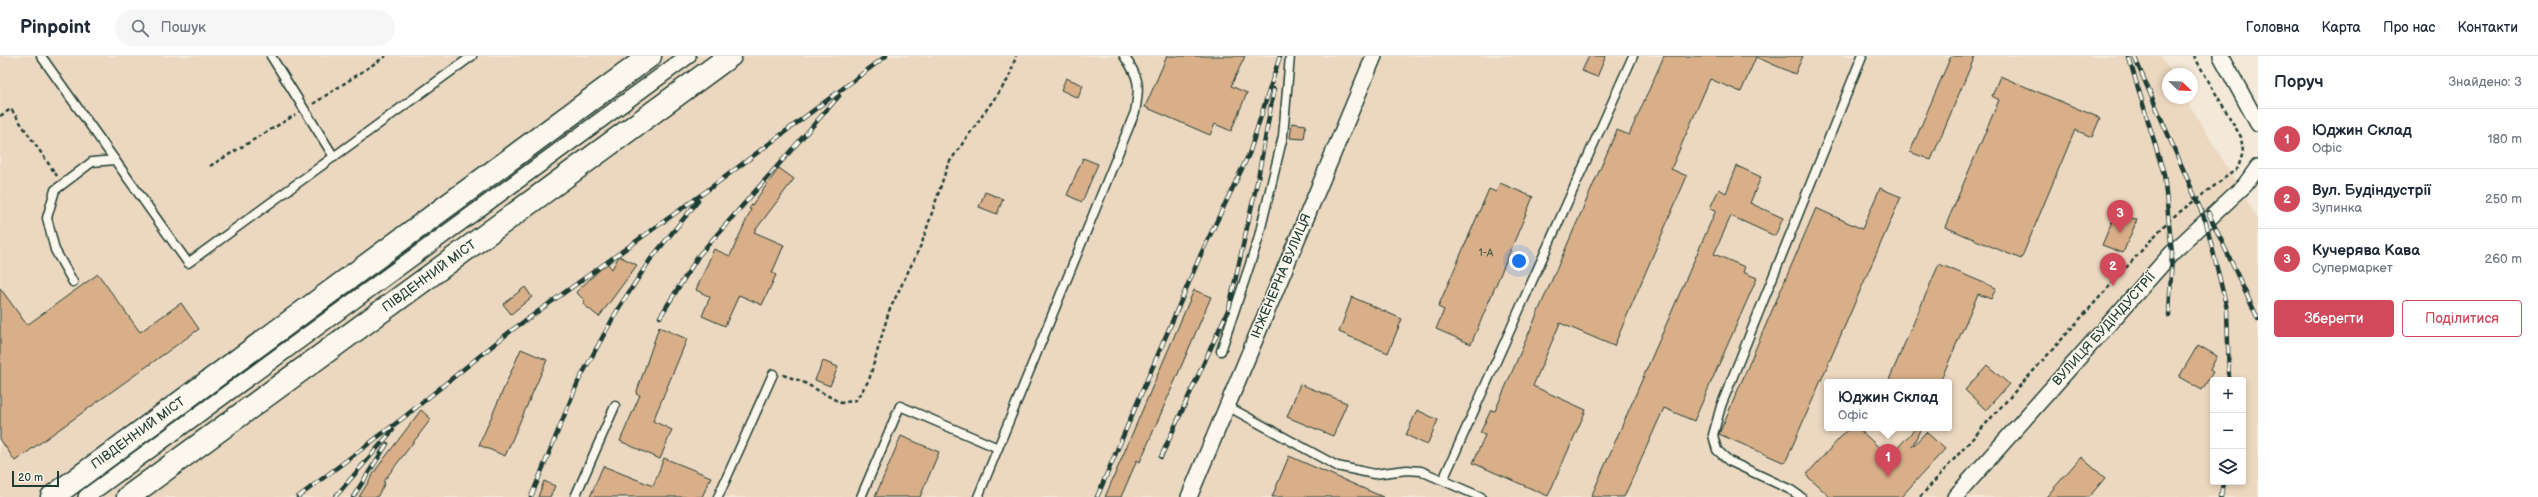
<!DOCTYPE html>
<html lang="uk">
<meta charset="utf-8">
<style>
:root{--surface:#fff;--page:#f6f6f7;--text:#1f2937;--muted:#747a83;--line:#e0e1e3;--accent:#d1495b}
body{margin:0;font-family:"Balsamiq Sans",sans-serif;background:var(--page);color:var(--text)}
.controls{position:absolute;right:12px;bottom:12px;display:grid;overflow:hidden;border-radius:4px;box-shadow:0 2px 6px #0003}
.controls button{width:36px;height:36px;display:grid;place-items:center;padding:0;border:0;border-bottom:1px solid var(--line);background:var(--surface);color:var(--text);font:20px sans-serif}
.compass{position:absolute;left:2162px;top:12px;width:36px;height:36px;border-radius:50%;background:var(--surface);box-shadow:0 2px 6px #0003;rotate:113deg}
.scale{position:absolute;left:12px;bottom:10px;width:47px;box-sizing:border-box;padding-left:4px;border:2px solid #1f3d34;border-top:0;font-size:11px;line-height:14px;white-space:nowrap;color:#1f3d34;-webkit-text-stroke:3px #fbf7ec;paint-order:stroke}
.you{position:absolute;left:1519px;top:205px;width:14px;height:14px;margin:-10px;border:3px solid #fff;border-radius:50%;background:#1a73e8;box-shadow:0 0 0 6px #1a73e833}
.badge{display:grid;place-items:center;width:26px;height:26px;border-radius:50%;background:var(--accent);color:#fff;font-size:13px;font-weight:700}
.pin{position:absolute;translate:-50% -33px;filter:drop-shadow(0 1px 2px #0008)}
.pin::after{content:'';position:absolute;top:21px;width:14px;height:12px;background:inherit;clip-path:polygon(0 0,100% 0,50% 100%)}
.popup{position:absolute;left:1824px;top:323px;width:128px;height:52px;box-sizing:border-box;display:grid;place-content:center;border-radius:4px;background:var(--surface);filter:drop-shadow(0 1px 3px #0005);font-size:13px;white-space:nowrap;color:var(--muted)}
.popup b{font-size:15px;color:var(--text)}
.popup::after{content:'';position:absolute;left:50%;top:100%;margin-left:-8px;border:8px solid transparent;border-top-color:var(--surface)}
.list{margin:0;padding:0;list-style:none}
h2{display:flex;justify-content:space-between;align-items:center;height:52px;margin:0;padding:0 16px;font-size:17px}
h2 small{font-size:13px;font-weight:400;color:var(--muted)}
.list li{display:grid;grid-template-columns:26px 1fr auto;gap:12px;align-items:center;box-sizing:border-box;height:60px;padding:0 16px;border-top:1px solid var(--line)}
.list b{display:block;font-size:15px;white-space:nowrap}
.list p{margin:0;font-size:13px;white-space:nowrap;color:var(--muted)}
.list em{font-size:13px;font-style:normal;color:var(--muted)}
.actions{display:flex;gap:8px;padding:12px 16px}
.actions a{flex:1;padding:9px 0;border:1px solid var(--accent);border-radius:4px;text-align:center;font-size:14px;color:var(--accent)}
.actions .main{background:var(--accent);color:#fff}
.icon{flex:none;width:22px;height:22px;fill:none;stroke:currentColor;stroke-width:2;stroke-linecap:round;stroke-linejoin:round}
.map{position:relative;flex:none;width:2258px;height:441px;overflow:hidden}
header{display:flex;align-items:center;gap:24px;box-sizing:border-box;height:56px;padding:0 20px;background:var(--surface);border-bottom:1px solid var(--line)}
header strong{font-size:19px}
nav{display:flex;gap:22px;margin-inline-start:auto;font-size:14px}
.search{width:280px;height:36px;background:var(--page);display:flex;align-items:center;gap:10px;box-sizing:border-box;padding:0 14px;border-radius:22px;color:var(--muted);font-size:15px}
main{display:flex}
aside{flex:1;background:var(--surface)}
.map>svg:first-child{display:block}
</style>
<header>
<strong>Pinpoint</strong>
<div class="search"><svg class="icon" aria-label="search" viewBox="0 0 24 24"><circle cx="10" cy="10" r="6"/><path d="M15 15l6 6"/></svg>Пошук</div>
<nav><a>Головна</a><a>Карта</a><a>Про нас</a><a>Контакти</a></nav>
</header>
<main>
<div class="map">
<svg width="2258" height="441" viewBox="0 0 2258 441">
<rect width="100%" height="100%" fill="#f4e9d8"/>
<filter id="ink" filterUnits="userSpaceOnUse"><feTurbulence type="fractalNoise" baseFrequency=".025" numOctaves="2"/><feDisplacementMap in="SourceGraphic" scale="8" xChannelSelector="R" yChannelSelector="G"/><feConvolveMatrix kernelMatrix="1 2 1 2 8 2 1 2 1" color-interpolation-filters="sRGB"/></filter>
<g filter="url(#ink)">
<path fill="#ecd8c0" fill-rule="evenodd" d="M 0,0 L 2161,0 L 2172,18 L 2168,18 L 2168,42 L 2186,42 L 2258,163 L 2258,441 L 0,441 ZM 2213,324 L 2243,324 L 2243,426 L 2213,426 ZM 1827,326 L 1949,326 L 1949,372 L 1827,372 Z"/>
<g fill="#d8af89" stroke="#1f3d34">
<polygon points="1167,0 1245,0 1231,30 1247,37 1231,75 1215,68 1210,79 1145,51"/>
<polygon points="1589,0 1606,0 1597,21 1582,15"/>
<polygon points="1664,0 1803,0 1795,18 1756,1 1741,36 1710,23 1671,113 1687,120 1614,290 1560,267 1533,330 1586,354 1548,440 1473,407 1485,379 1480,377 1491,354 1495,355 1617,74 1629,79"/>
<polygon points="1951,0 1975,0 1931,104 1910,96"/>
<polygon points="2000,20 2100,62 2092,81 2075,74 2021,203 1945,171 1999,44 1992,40"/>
<polygon points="1066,22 1083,29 1078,42 1061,34"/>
<polygon points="1292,67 1306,69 1304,83 1290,82"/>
<polygon points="1083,102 1098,108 1082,146 1067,139"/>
<polygon points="1737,110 1761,121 1750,147 1783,162 1775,180 1731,160 1714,198 1745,211 1743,216 1757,222 1694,365 1664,352 1624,441 1591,441 1716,154 1710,152 1719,133 1726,137"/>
<polygon points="779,112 794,123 754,176 784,189 772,217 776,219 762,249 739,239 725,270 702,260 710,241 696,234 714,193 730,200 751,154 749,153"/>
<polygon points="1500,127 1533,141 1471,288 1436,273 1444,254 1438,251 1489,133 1496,136"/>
<polygon points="1880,132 1901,141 1785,407 1719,378 1816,152 1862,173"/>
<polygon points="985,136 1003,143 997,158 979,151"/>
<polygon points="2116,156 2137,164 2123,197 2102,189"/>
<polygon points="619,200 637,209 599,261 583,248 585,245 576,236 607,207 612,213"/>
<polygon points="1939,208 1996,232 1991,243 1978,238 1940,326 1888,326"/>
<polygon points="98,218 140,276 181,247 199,273 15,405 0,383 0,232 27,269"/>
<polygon points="525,231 532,241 511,258 503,248"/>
<polygon points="1194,234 1211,241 1140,406 1137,404 1121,441 1105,441"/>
<polygon points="1352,241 1402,263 1388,297 1339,276"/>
<polygon points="659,271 687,283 653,365 672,374 660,403 620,385 640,339 636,338"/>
<polygon points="2198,289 2217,300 2210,314 2213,316 2202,334 2179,321"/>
<polygon points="521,293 547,304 505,400 479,389"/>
<polygon points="823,305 838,311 830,330 815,324"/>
<polygon points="1987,309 2009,328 1986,354 1965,334"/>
<polygon points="1300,328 1347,347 1333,380 1287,361"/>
<polygon points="421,354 431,363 383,426 385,427 377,441 359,441 377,412"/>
<polygon points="1417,354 1438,364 1427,389 1406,379"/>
<polygon points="1849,372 1858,372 1889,401 1916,372 1921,372 1912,391 1926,376 1945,393 1901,441 1830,441 1806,419"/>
<polygon points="901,380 939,396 920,441 875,441"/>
<polygon points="1289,400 1383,441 1272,441"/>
<polygon points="2081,401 2105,422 2089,441 2046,441"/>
<polygon points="664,402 711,421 702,441 590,441 603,410 653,430"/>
<polygon points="544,425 555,430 550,441 538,441"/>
</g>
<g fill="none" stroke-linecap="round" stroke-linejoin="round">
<defs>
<g id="service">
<polyline points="41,0 188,207 472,0"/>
<polyline points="271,0 334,101"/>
<polyline points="73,226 55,194 47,162 55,134 92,106 115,104"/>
<polyline points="1221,295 1258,184 1283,80 1290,0"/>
<polyline points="1227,350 1337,410 1374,418 1407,414 1421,415 1481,441"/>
<polyline points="1443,424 1633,0"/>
<polyline points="575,441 615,350"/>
<polyline points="718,441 773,318"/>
<polyline points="861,441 900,350 998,392"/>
<path d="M 978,441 L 1135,56 C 1140,30 1140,22 1124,0"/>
<polyline points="1801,441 1791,434 1729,405 1717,394 1713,379 1721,350 1862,0"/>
</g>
<g id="minor">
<polyline points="2221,0 2258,68"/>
<polyline points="86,441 688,0"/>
<polyline points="1189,441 1374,0"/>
<polyline points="1955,441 2172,197 2245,129 2258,111"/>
</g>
<g id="trunk">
<polyline points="52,441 650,0"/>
<polyline points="128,441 730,0"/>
</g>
</defs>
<use href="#service" stroke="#1f3d34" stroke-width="11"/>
<use href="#minor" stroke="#1f3d34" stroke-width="18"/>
<use href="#trunk" stroke="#1f3d34" stroke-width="25"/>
<g stroke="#1f3d34" stroke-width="2.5" stroke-dasharray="4 3" stroke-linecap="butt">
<polyline points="313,48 386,0"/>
<polyline points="0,60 11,53 57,120"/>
<polyline points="210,110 295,59"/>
<polyline points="783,319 801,325 841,347 856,344 869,324 889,255 922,187 948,108 1009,22 1016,0"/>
<polyline points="1920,441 2169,164 2238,112 2243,96 2241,81 2194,0"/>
</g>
<use href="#service" stroke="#fbf7ec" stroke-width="8"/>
<use href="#minor" stroke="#fbf7ec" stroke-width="15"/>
<use href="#trunk" stroke="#fbf7ec" stroke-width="22"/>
<defs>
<g id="rail">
<polyline points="2134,0 2206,166 2227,253 2229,324"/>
<polyline points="2129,2 2164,118 2172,197 2169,260"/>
<polyline points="2208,156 2258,263"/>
<polyline points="660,261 699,199 839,40"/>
<polyline points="1161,401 1229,252 1258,122 1274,33"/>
<polyline points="298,441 403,362 512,274 705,136 886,0"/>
<polyline points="335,441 393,374"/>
<polyline points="353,441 387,388"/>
<polyline points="531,441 578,326 618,253 650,204 698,145"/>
<polyline points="1097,441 1201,198 1249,98 1280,0"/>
<polyline points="2221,441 2223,426"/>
</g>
</defs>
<use href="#rail" stroke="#1f3d34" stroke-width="4.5"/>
<use href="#rail" stroke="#fbf7ec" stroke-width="3" stroke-dasharray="9" stroke-linecap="butt"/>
</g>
</g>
<g text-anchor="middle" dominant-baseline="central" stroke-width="3" stroke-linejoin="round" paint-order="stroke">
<g font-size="11" fill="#4d5a49">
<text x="1486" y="196">1-А</text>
</g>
<g font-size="13" fill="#1f3d34" stroke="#fbf7ec">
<text transform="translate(429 220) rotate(-36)">ПІВДЕННИЙ МІСТ</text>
<text transform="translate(1281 220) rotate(-67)">ІНЖЕНЕРНА ВУЛИЦЯ</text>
<text transform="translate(2104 273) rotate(-48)">ВУЛИЦЯ БУДІНДУСТРІЇ</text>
<text transform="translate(138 377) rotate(-36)">ПІВДЕННИЙ МІСТ</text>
</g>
</g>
</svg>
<div class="controls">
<button>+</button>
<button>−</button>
<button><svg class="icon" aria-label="layers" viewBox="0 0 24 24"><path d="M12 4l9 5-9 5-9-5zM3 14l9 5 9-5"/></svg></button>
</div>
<svg class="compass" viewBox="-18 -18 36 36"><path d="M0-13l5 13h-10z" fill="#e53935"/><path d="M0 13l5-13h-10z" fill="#747a83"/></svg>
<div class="scale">20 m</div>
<div class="you"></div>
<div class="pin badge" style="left:1888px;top:421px">1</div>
<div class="popup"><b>Юджин Склад</b>Офіс</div>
<div class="pin badge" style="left:2113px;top:230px">2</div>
<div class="pin badge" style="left:2120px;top:177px">3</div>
</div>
<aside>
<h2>Поруч<small>Знайдено: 3</small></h2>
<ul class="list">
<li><span class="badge">1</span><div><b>Юджин Склад</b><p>Офіс</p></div><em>180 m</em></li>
<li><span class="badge">2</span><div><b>Вул. Будіндустрії</b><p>Зупинка</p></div><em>250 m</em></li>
<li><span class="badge">3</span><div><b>Кучерява Кава</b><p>Супермаркет</p></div><em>260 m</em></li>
</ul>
<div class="actions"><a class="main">Зберегти</a><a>Поділитися</a></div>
</aside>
</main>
